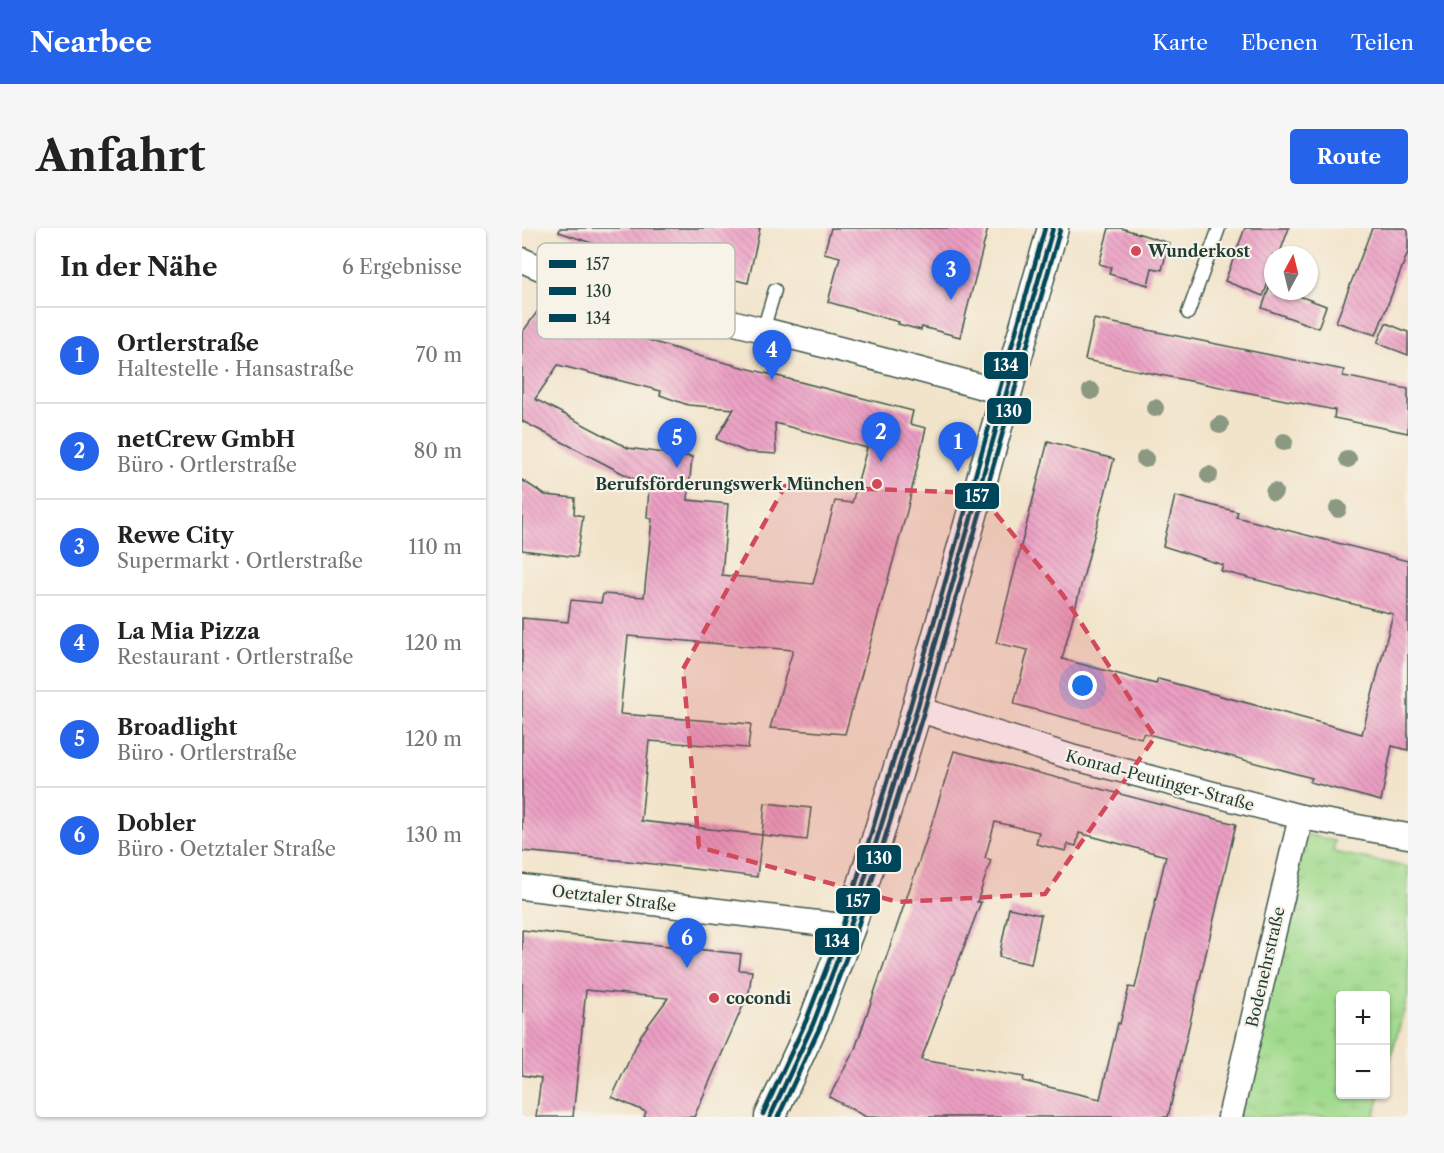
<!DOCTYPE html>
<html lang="de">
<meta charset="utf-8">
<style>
:root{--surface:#fff;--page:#f6f6f6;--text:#222;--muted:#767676;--line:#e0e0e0;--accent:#2563eb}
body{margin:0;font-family:"Libre Caslon Text",serif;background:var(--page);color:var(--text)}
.controls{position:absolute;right:18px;bottom:18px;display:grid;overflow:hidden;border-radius:6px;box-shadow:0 2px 4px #0004}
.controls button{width:54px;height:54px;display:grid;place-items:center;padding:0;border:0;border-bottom:2px solid var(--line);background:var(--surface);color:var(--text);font:30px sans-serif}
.compass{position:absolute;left:742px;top:18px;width:54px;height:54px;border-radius:50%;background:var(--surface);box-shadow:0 2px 4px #0004;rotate:7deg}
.you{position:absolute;left:561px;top:458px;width:21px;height:21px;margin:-15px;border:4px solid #fff;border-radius:50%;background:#1a73e8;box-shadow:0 0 0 9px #1a73e833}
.badge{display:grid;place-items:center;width:39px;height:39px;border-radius:50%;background:var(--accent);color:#fff;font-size:20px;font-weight:700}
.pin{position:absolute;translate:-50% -50px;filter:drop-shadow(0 2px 3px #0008)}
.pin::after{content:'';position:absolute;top:32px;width:21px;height:18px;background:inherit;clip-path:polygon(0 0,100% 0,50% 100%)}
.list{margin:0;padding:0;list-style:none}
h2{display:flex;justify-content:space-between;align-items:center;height:78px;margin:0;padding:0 24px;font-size:26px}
h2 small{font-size:20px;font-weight:400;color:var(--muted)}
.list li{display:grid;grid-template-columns:39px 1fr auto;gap:18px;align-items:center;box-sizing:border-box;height:96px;padding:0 24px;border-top:2px solid var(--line)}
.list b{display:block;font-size:22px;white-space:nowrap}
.list p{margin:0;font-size:20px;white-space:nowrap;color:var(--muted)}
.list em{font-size:20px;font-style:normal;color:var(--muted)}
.map{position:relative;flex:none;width:886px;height:889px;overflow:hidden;border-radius:6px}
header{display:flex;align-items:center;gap:36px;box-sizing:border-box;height:84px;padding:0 30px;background:var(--accent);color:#fff}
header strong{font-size:28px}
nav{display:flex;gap:33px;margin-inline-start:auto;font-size:21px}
.intro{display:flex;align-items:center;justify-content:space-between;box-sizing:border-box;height:144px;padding:0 36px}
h1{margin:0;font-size:42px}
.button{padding:15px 27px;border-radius:6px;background:var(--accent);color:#fff;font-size:21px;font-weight:700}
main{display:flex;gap:36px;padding:0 36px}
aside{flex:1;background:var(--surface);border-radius:6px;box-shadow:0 2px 4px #0004}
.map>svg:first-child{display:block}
</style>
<header>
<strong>Nearbee</strong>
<nav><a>Karte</a><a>Ebenen</a><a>Teilen</a></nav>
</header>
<div class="intro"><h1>Anfahrt</h1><a class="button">Route</a></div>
<main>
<aside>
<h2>In der Nähe<small>6 Ergebnisse</small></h2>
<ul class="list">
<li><span class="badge">1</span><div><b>Ortlerstraße</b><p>Haltestelle · Hansastraße</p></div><em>70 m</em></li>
<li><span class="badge">2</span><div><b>netCrew GmbH</b><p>Büro · Ortlerstraße</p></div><em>80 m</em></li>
<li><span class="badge">3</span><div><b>Rewe City</b><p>Supermarkt · Ortlerstraße</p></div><em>110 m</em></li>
<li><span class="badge">4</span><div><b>La Mia Pizza</b><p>Restaurant · Ortlerstraße</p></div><em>120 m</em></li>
<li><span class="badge">5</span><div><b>Broadlight</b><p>Büro · Ortlerstraße</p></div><em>120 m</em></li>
<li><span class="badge">6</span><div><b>Dobler</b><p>Büro · Oetztaler Straße</p></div><em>130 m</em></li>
</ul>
</aside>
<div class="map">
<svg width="886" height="889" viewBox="0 0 886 889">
<defs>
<pattern id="park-tufts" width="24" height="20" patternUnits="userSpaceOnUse" patternTransform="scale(1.5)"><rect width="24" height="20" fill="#a0da8d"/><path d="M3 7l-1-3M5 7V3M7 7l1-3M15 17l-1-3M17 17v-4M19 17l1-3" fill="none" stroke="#89bc7a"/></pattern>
<pattern id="building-back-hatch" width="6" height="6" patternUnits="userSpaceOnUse" patternTransform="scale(1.5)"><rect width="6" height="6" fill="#ed9fc4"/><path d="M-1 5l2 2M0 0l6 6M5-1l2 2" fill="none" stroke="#bf83a0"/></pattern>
</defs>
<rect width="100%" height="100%" fill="#f7f3e8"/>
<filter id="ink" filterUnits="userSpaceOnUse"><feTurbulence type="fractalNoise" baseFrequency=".0167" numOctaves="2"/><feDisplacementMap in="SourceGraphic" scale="12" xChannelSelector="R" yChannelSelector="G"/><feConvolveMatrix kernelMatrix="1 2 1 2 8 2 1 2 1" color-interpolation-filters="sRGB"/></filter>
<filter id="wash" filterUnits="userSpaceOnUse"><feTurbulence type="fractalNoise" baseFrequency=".008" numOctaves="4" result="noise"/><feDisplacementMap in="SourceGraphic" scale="24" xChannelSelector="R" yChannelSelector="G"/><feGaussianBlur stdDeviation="1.35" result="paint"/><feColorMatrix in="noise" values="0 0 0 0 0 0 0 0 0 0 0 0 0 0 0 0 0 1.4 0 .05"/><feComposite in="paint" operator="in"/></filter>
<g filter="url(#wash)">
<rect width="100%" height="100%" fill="#f2e4cb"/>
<polygon fill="url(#park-tufts)" stroke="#608c60" stroke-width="1.5" points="782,606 813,613 811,624 886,639 886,767 864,847 864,768 818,768 818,866 858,867 852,889 716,889"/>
<g id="blocks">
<g fill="url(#building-back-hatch)" fill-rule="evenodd">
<polygon points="38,0 238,0 226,55 87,21 37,4"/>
<polygon points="309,0 466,0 438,109 400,99 399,102 376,96 377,94 306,74 318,29 302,25"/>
<polygon points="587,0 599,0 647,15 640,42 630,40 626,57 587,46 589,39 577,36"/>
<polygon points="723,0 767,0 757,27 751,27 751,42 741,68 703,53"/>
<polygon points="850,0 886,0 886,24 854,107 814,94"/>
<polygon points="748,57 751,58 751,63 764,63 804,78 796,100 740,80"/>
<path d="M 17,81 L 107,106 L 177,128 L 391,183 L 388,196 L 404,200 L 385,283 L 323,506 L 248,500 L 271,422 L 106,408 L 98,486 L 229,496 L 226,520 L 127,513 L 119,593 L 240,607 L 235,649 L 115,634 L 0,623 L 0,390 L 46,394 L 49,372 L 79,375 L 81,366 L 122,369 L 130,291 L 125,290 L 127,259 L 0,193 L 0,105 ZM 36,137 L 139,163 L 138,167 L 166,177 L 212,181 L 194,211 L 224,224 L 254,226 L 253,195 L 345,220 L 330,275 L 313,273 L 291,356 L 200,347 L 206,276 L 166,272 L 170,229 L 106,220 L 13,171 Z"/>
<polygon points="572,91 822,142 821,148 886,161 886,205 812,190 813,182 563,132"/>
<polygon points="864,95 886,104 886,127 855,115"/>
<polygon points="526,213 592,231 540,431 634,456 636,451 840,506 871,386 699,343 701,337 641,318 653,268 716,284 714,289 886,333 886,522 870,518 859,573 788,554 790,550 622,505 619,510 492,476 506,422 474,415"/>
<polygon points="0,252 23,267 53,270 52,286 61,288 55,329 0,322"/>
<path d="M 432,523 L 714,596 L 646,889 L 344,889 L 307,869 L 333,821 L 408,601 ZM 473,594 L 517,604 L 514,616 L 544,623 L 546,616 L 554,618 L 557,605 L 644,628 L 613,760 L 607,759 L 598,796 L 596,795 L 578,871 L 501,853 L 502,849 L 399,832 L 459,674 L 455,674 L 469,632 L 463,630 Z"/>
<polygon points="243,575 289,580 285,612 240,607"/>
<polygon points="487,680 519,687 509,736 477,729"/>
<polygon points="0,702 219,726 217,742 230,743 227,764 172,889 122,889 124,884 90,869 119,807 146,770 64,762 51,889 14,889 19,850 0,847"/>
</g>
</g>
</g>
<g filter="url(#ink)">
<use href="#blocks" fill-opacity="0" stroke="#3f564b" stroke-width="1.5"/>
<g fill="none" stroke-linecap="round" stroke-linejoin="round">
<defs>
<g id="service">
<polyline points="666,85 697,0"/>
<polyline points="241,102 253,62"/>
</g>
<g id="minor">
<path d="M 0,32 C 60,60 133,75 197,91 C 293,115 389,138 485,166"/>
<polyline points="395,481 549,529 779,589 886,608"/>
<polyline points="0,659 328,699"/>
<polyline points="708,889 779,589"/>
</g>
<polyline id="tertiary" points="248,889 291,796 328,699 395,481 531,0"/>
</defs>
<use href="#service" stroke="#3f564b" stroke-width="15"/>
<use href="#minor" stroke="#3f564b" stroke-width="27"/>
<use href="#tertiary" stroke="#3f564b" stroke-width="33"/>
<use href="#service" stroke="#fff" stroke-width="12"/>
<use href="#minor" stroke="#fff" stroke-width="24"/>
<use href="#tertiary" stroke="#fff" stroke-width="30"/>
<defs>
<polyline id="bus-1" points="248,889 291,796 328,699 395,481 531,0"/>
<polyline id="bus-2" points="256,889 298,799 335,701 402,483 538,2"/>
<polyline id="bus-3" points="241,886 284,793 321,697 388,479 523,0"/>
</defs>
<use href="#bus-1" stroke="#f7f3e8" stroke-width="9"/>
<use href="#bus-2" stroke="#f7f3e8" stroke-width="9"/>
<use href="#bus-3" stroke="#f7f3e8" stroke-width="9"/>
<use href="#bus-1" stroke="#00465a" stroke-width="4.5"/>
<use href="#bus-2" stroke="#00465a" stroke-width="4.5"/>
<use href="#bus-3" stroke="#00465a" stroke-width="4.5"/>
</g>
<g fill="#8c9982">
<circle cx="569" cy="163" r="9"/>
<circle cx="633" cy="180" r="9"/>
<circle cx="698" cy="197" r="9"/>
<circle cx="762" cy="214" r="9"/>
<circle cx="623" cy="231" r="9"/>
<circle cx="826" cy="231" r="9"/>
<circle cx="687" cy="247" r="9"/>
<circle cx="752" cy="264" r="9"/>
<circle cx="816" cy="281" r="9"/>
</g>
</g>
<path fill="#d1495b" fill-opacity="0.2" stroke="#d1495b" stroke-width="4.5" stroke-dasharray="12 8" stroke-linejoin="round" d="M 263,258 L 457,265 L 541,367 L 633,509 L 523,666 L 376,674 L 177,619 L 161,441 Z"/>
<g fill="#d1495b" stroke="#f7f3e8" stroke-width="2">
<circle cx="614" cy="23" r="6"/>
<circle cx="355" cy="256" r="6"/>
<circle cx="192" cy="770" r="6"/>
</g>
<g text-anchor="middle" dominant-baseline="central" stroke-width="4.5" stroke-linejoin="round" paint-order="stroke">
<g font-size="16" font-weight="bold" fill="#1f3d34" stroke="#f7f3e8" text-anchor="start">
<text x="626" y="23">Wunderkost</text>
<text x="343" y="256" text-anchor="end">Berufsförderungswerk München</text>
<text x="204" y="770">cocondi</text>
</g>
<g font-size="16" fill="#1f3d34" stroke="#f7f3e8">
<text transform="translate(638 552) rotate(15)">Konrad-Peutinger-Straße</text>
<text transform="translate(92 670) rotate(7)">Oetztaler Straße</text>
<text transform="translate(743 739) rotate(-77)">Bodenehrstraße</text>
</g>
</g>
<rect x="15" y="15" width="198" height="96" rx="9" fill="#f7f3e8" stroke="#b6bcb2" stroke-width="1.5"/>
<rect x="27" y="32" width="27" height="8" fill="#00465a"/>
<rect x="27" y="59" width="27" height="8" fill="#00465a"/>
<rect x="27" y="86" width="27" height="8" fill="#00465a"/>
<g font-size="16" fill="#1f3d34">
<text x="64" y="42">157</text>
<text x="64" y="69">130</text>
<text x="64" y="96">134</text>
</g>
<g stroke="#f7f3e8" stroke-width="2">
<rect x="461" y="123" width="46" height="29" rx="6" fill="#00465a"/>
<rect x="464" y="169" width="46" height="28" rx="6" fill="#00465a"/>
<rect x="432" y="254" width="46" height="28" rx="6" fill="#00465a"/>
<rect x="334" y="616" width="46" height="29" rx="6" fill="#00465a"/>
<rect x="313" y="659" width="46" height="28" rx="6" fill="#00465a"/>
<rect x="292" y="699" width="46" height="29" rx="6" fill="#00465a"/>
</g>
<g font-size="16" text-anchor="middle" font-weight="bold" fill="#fff">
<text x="484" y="143">134</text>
<text x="487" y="189">130</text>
<text x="455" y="274">157</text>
<text x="357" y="636">130</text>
<text x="336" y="679">157</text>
<text x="315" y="719">134</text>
</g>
</svg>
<div class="controls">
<button>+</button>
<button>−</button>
</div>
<svg class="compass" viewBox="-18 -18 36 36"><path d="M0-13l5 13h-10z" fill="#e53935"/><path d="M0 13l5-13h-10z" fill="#767676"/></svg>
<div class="you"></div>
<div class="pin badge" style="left:436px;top:244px">1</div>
<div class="pin badge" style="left:359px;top:234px">2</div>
<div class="pin badge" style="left:429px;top:72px">3</div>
<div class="pin badge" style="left:250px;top:152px">4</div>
<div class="pin badge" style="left:155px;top:240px">5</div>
<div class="pin badge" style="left:165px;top:740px">6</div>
</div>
</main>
